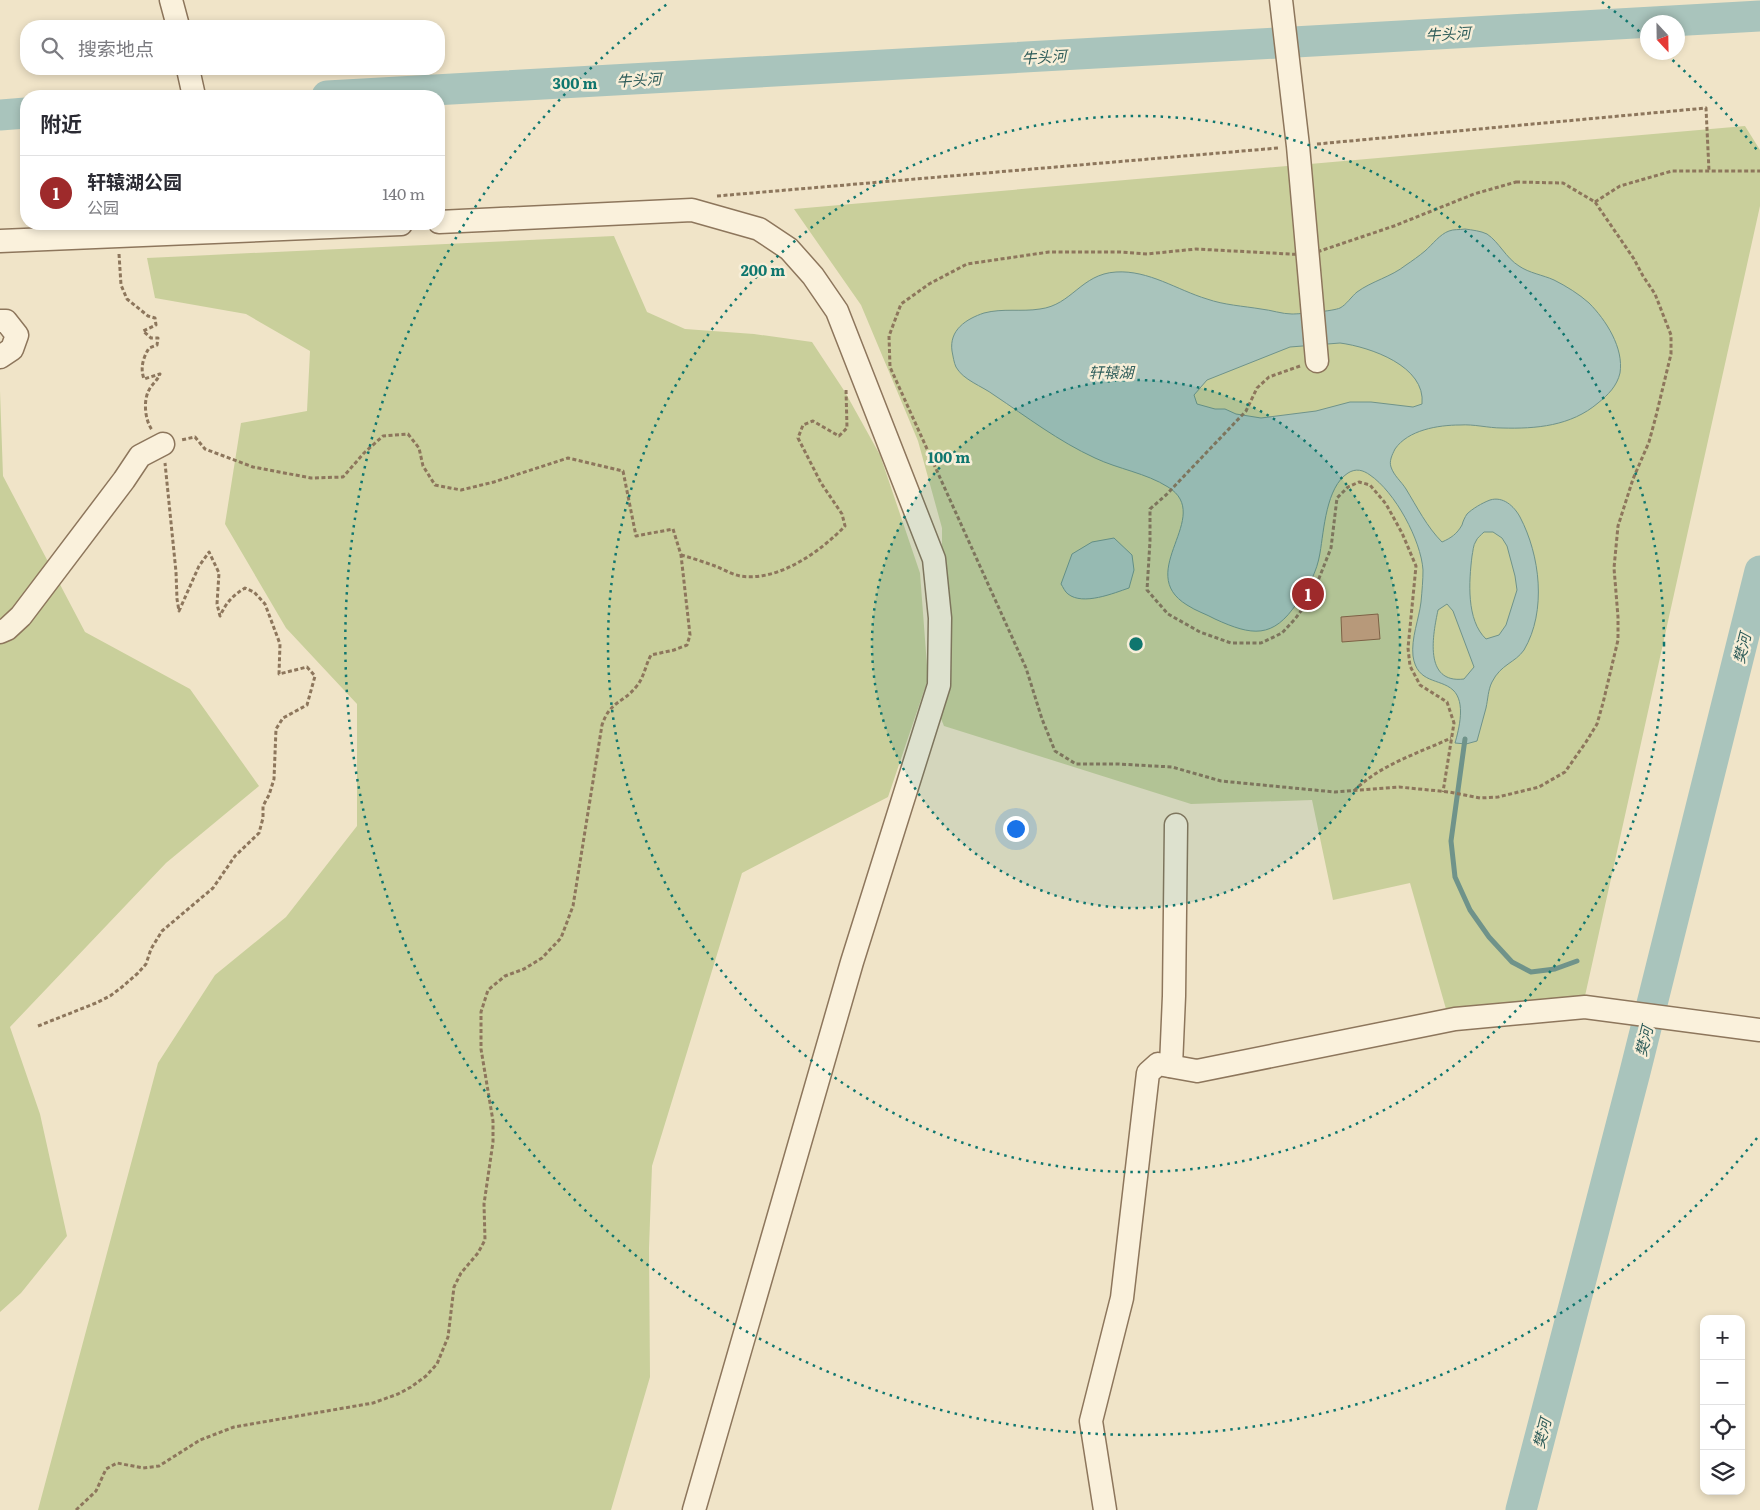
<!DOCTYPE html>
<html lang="zh">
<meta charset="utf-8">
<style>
:root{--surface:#fff;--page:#f7f7f7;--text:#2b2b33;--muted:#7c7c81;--line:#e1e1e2;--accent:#9e2a2b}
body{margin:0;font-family:Literata,"Noto Sans SC",serif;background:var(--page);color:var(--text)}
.controls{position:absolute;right:15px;bottom:15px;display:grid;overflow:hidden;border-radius:10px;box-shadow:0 2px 8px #0003}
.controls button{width:45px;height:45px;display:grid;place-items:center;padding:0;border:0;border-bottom:1px solid var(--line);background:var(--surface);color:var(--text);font:25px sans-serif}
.compass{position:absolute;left:1640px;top:15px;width:45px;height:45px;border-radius:50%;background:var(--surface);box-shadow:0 2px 8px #0003;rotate:158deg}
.you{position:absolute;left:1015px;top:828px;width:18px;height:18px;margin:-12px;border:4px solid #fff;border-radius:50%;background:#1a73e8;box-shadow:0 0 0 8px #1a73e833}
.badge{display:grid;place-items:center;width:32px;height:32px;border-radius:50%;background:var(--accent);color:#fff;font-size:16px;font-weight:700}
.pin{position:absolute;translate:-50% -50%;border:2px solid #fff;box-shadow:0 1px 5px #0006}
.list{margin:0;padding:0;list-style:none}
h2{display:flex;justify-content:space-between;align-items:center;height:65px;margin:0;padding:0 20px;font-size:21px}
h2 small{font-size:16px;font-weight:400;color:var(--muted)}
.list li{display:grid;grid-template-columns:32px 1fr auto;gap:15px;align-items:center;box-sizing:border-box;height:75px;padding:0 20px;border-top:1px solid var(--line)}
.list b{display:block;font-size:19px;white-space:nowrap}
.list p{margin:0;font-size:16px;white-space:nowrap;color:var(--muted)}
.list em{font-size:16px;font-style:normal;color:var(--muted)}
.icon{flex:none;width:28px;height:28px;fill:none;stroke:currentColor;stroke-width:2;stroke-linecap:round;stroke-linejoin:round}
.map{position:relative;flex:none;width:1760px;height:1510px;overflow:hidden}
.search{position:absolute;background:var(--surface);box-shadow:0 2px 8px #0003;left:20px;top:20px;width:425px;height:55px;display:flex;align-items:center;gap:12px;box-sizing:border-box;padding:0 18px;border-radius:20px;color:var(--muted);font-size:19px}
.panel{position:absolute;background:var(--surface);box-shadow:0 2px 8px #0003;left:20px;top:90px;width:425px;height:140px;border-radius:20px}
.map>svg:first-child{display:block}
</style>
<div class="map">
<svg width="1760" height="1510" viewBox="0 0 1760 1510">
<rect width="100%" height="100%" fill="#f0e4c8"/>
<g fill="#c9cf9b">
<polygon points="1745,126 1760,150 1760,206 1583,1005 1450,1023 1410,883 1333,900 1312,800 1191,804 944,726 932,697 942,659 942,528 918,441 861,305 794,209"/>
<polygon points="614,236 647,312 685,329 754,334 812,342 845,392 880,455 920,573 928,679 888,797 742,873 652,1166 649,1248 650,1377 611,1510 38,1510 158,1063 215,975 286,917 357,826 357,704 286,628 225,524 241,423 307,411 310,351 246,314 155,298 147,258"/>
<polygon points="0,391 3,476 85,632 190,689 259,786 166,863 10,1027 40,1114 67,1236 21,1293 0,1312"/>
</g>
<g fill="#a9c4bc" stroke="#6f938a" fill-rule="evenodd">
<path d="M 1465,229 C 1472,230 1481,231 1487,234 C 1499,242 1506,258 1519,266 C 1529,273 1543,275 1554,280 C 1566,286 1579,294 1589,303 C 1606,320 1624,348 1620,373 C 1617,386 1608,395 1598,403 C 1571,426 1536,429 1502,428 C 1488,428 1474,424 1460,425 C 1438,425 1408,430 1395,449 C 1392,455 1389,461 1391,467 C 1394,476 1401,481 1406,489 C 1417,507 1427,527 1442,542 C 1451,538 1457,534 1462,525 C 1463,521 1465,517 1467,514 C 1472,509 1482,503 1490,500 C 1503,496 1514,506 1520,517 C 1540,555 1547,611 1524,650 C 1515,663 1501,664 1492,682 C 1488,690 1488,699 1486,708 C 1483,719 1480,730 1477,741 L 1466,744 L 1455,743 C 1459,729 1466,702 1453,690 C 1440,678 1417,684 1413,656 C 1411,638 1419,619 1421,602 C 1422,591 1423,580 1423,570 C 1421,540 1395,492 1370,475 C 1363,470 1356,468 1348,473 C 1326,487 1324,530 1320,553 C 1317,572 1308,588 1297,603 C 1273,639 1252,636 1215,619 C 1206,614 1196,611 1187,605 C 1133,572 1215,516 1168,487 C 1146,473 1118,469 1095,458 C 1058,441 1027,417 994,395 C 982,386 963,380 956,367 C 954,363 953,356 952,351 C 949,330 966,319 984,313 C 1003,308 1021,312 1040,309 C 1072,305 1081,274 1116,272 C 1149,270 1177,290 1207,299 C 1224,305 1243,306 1261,309 C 1271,310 1282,314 1292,314 C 1300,314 1334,311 1340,308 C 1346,305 1352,296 1357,292 C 1372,281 1391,277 1406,265 C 1412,261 1419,256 1425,251 C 1432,245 1440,234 1449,231 C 1454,229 1459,230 1465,229 ZM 1340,343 C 1370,347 1426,366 1422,404 L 1413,407 L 1371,402 L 1350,402 L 1316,411 L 1261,418 L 1236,414 L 1225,409 L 1215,409 L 1197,404 L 1194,395 L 1207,380 L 1290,347 ZM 1484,532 L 1493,532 L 1502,538 L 1507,546 L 1515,576 L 1517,590 L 1506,625 L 1499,635 L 1486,639 C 1466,620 1469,581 1472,556 C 1473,552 1473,545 1476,541 C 1477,538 1481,535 1484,532 ZM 1447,604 L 1453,611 L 1474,667 L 1464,679 C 1423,684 1433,634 1438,610 Z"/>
<path d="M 1114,538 L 1132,555 L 1134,570 L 1129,588 C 1114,593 1083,606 1068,594 C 1065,592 1063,587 1061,584 L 1072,554 L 1092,542 Z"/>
</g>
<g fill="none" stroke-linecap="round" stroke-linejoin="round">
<polyline stroke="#6f938a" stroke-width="5" points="1465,739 1451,841 1455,877 1470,910 1489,937 1512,962 1531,972 1555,969 1577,961"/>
<g stroke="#a9c4bc" stroke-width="31">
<polyline points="327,96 1760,16"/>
<polyline points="0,115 26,113"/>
<polyline points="1521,1510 1635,1072 1760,571"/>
</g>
</g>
<polygon fill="#cf9f7d" stroke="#8d5f41" points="1378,614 1380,639 1342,642 1341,617"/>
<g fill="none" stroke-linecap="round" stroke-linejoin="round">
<defs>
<g id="minor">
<polyline points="171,0 178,26"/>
<polyline points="1281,0 1298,146 1317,361"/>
<polyline points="188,69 194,96"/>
<polyline points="439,222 692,210 759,229 789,249 813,276 837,311 934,559 940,618 939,685 852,962 694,1510"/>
<polyline points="0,241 401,224"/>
<polyline points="0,321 6,321 17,335 12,349 0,357"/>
<polyline points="0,632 7,629 21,616 124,480 140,456 163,444"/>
<polyline points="1171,1066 1174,996 1176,825"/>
<polyline points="1105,1510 1091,1421 1122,1298 1148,1073 1158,1064 1197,1071 1455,1019 1585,1007 1760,1030"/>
</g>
</defs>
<use href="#minor" stroke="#8d765c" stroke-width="25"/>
<g stroke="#8d765c" stroke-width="3" stroke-dasharray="4 2.5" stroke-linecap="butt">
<polyline points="1317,144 1706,108 1709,171"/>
<polygon points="1516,182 1563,183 1595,202 1634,259 1643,276 1655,294 1671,335 1671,354 1656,416 1649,442 1633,479 1618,526 1614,568 1618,617 1618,640 1603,703 1597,724 1586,742 1565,772 1539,787 1498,797 1480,798 1449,792 1399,787 1335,792 1221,781 1172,767 1118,764 1076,764 1055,751 1042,719 1026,668 890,367 889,336 901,304 929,284 967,264 1049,252 1120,252 1147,254 1196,249 1308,255 1394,226 1474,194"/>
<polyline points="717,196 1278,148"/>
<polyline points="1595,202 1620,186 1672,171 1760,171"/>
<path d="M 119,254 L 121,285 L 127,299 L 148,316 L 155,318 L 156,325 L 143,331 L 151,338 L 158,338 L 157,345 L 149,348 C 143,358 140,368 144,379 L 160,374 C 157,381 152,384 149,390 C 143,401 145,420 152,430"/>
<polyline points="1300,366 1269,377 1257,388 1246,411 1166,495 1150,509 1150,541 1147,590 1168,614 1200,632 1231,643 1261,643 1282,633 1295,619 1312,596 1331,548 1337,498 1348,487 1359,482 1370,485 1386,504 1402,533 1416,566 1408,648 1410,666 1420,685 1447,702 1454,723 1443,792"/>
<path d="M 681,555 C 692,558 704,562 715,566 C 723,569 731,574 740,576 C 778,582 820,552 845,526 L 842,514 L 821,483 L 798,438 L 803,425 L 813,421 L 839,436 L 847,428 L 846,389"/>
<path d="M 1354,791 C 1379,765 1419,753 1451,738"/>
<path d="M 38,1026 L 96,1003 L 110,996 L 122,987 L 138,973 L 146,964 L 151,949 L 162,931 L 213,888 L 235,856 L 259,833 L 263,818 L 263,806 L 269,795 L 274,779 L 276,729 L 283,718 L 307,705 L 315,676 L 307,667 L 279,674 L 280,644 L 265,604 L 254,592 L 245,588 C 232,596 226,603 220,616 L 217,604 L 219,573 L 209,552 L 199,566 L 179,611 L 177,599 L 176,572 L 165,463"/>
<path d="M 76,1510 L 96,1491 L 106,1469 L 117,1463 L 143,1468 L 159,1466 L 200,1440 L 234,1427 L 373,1403 L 398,1394 L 411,1387 L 426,1376 L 437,1364 L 448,1337 L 454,1287 L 461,1273 L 478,1253 L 485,1240 L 484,1204 L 493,1142 L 493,1121 L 481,1049 L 481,1012 L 488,990 L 505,976 L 524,969 L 542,958 L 561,938 L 573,906 L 602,725 C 610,701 622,704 636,687 C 644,678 645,666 651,655 L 674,650 L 687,645 L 690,635 L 681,555 L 673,529 L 636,536 L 623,471 L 568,458 L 494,482 L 461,490 L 435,485 L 423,466 L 419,448 L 408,434 L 383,436 L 364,453 L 343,477 L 311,478 L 253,467 L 205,449 L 195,437 L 181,440"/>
</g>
<use href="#minor" stroke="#faf1dc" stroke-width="22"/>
</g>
<circle cx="1136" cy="644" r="264" fill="#0f766e" fill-opacity=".12"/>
<g fill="none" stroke="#0f766e" stroke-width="2.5" stroke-dasharray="2.5 5">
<circle cx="1136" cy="644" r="264"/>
<circle cx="1136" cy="644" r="528"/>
<path d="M1757 1138A793 793 0 1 1 670 2M1602 2A793 793 0 0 1 1646 37M1667 55A793 793 0 0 1 1757 150"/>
</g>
<g text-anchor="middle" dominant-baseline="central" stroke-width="5" stroke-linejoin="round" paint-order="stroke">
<g font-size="15" font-style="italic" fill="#2f5d5a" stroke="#f7eed8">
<text transform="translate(1448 33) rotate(-3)">牛头河</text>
<text transform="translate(1044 56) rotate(-3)">牛头河</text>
<text transform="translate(639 79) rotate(-3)">牛头河</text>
<text x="1111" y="371">轩辕湖</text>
<text transform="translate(1741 648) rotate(-76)">樊河</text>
<text transform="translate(1643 1041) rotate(-76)">樊河</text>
<text transform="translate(1541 1433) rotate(-75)">樊河</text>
</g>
</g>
<circle cx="1136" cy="644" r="8" fill="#0f766e" stroke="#f7eed8" stroke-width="2.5"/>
<g font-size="15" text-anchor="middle" font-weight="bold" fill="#0f766e" stroke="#f7eed8" stroke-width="5" stroke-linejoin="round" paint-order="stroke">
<text x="575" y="89">300 m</text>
<text x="763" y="276">200 m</text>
<text x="949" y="463">100 m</text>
</g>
</svg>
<div class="controls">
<button>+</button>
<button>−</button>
<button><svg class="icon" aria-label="locate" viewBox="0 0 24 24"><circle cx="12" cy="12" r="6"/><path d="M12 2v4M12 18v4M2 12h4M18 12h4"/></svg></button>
<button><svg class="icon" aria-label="layers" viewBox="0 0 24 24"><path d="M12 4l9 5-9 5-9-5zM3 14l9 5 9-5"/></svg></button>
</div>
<svg class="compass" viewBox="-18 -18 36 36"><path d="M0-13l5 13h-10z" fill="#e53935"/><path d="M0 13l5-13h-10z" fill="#7c7c81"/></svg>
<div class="you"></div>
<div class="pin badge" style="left:1308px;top:594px">1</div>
<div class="search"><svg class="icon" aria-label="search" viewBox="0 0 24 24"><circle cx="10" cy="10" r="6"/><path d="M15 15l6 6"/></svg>搜索地点</div>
<section class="panel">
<h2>附近<small></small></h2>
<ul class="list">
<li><span class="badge">1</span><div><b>轩辕湖公园</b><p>公园</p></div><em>140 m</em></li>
</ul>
</section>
</div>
